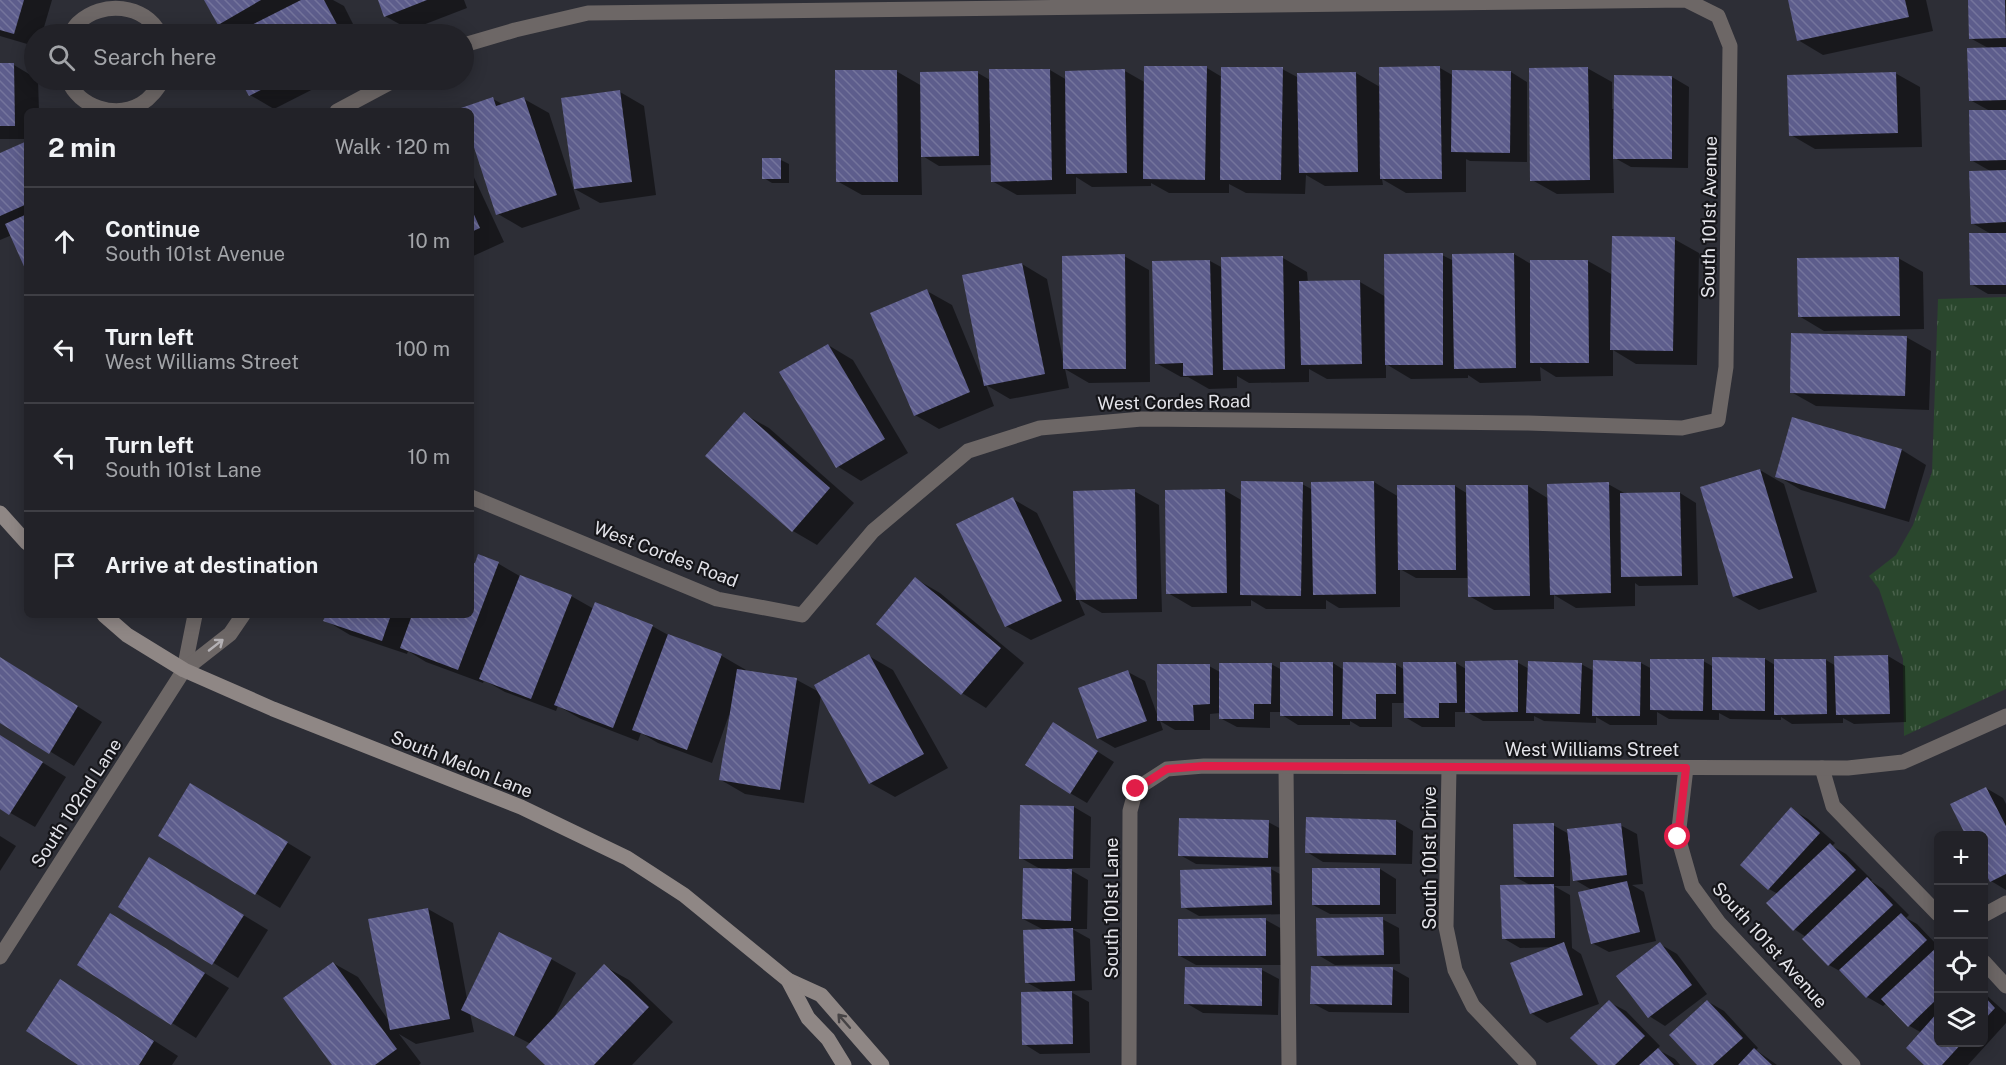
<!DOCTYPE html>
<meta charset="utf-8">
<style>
:root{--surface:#222228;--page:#2e2f34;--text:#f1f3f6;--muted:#a2a4a8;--line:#3f3f45}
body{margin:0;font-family:"Public Sans",sans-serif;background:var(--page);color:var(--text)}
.controls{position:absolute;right:18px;bottom:18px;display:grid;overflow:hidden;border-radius:9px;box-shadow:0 3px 15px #0003}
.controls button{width:54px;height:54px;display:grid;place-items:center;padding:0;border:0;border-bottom:2px solid var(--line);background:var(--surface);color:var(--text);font:30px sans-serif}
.stop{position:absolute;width:18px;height:18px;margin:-14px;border:4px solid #e11d48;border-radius:50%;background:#fff}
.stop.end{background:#e11d48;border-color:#fff;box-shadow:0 2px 6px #0008}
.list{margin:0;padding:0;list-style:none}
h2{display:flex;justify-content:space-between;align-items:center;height:78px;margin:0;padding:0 24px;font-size:26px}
h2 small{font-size:20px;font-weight:400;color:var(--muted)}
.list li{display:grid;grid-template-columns:39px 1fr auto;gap:18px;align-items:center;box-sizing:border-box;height:108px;padding:0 24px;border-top:2px solid var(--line)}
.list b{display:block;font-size:22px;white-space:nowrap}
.list p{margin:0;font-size:20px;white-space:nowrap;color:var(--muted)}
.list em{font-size:20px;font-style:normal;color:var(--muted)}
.icon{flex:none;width:33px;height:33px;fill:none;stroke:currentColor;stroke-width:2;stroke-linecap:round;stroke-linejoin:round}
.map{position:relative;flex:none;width:2006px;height:1065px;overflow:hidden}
.search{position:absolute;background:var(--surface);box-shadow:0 3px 15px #0003;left:24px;top:24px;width:450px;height:66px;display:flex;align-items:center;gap:15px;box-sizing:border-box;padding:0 21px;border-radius:33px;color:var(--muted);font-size:22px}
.panel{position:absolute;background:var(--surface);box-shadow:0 3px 15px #0003;left:24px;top:108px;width:450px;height:510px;border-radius:9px}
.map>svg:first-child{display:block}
</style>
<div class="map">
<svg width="2006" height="1065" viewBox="0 0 2006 1065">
<defs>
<pattern id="grass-tufts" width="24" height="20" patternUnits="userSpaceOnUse" patternTransform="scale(1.5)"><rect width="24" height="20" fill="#2a472d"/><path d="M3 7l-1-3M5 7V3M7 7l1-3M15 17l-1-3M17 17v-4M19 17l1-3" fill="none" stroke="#49614b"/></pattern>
<pattern id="building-back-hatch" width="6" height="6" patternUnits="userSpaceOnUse" patternTransform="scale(1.5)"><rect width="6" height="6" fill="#5d5d8c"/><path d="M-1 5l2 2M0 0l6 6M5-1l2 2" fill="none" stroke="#74749c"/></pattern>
</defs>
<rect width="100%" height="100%" fill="#2d2e36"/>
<polygon fill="url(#grass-tufts)" points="2006,297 2006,689 1904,736 1903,659 1879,589 1869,576 1896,555 1913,525 1932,472 1938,299"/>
<g fill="#0007">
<polygon points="0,0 52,0 42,34 34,34 34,46 0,36"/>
<polygon points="206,0 333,0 344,6 358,34 237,34 219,23"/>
<polygon points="379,0 464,0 467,8 410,30 385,16"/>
<polygon points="1789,0 1926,0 1933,31 1823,55 1798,40"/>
<polygon points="1969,0 2006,0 2006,294 1988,294 1971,284 1991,234 1972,223 1992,172 1971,160 1990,111 1970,100 1990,49 1970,38"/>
<polygon points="0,65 14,65 34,77 34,80 38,80 39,111 27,111 27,139 0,139"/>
<polygon points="1207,68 1222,77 1282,69 1299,78 1299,74 1356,73 1380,87 1440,68 1454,76 1511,72 1527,82 1527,162 1470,161 1466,159 1466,192 1406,193 1382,179 1383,185 1325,186 1306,175 1305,194 1246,193 1229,184 1229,193 1169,193 1151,183 1151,186 1092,187 1076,177 1076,194 1017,195 992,181 992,165 939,166 921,155 922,195 862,195 837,181 896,71 922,86 978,73 990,80 1050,70 1067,80 1125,71 1146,83"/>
<polygon points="1587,68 1612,82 1612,109 1615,109 1616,77 1672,77 1689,87 1688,168 1631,167 1613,157 1614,193 1557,194 1532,180"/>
<polygon points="1895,73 1920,87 1922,147 1815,149 1791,135"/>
<polygon points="242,80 331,80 274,109 250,95"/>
<polygon points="620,92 644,106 656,195 600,203 573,188 580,209 522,228 498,214 471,133 471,111 464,111 493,99 504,105 524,99 549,113 573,187"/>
<polygon points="27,143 27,269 12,235 0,240 0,155"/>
<polygon points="781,160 789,164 789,183 772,183 764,178"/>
<polygon points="471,171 504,242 471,257"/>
<polygon points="1674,239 1699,253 1697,365 1636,364 1613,350 1613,376 1556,377 1540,367 1541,381 1480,383 1468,375 1468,378 1411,379 1386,364 1386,378 1327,379 1309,369 1309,382 1249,383 1237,376 1237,388 1209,389 1188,377 1181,377 1156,363 1210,261 1223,268 1283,258 1307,272 1308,283 1360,282 1386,297 1442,255 1454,261 1514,254 1531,264 1588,261 1613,275"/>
<polygon points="1124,256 1149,270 1150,382 1089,383 1065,369 1069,388 1010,399 986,385 994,406 939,429 915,415 927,291 952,305 982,378 1022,264 1047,279 1063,359"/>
<polygon points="1898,258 1923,272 1924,329 1824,331 1799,316"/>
<polygon points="1906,337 1931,351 1929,410 1816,406 1791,392"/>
<polygon points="828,345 853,360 908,453 861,481 837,466"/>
<polygon points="744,414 769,428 854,503 817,545 793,531"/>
<polygon points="1793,419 1902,450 1926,465 1909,522 1801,490 1777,476"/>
<polygon points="1760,470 1784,484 1817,592 1759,610 1734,596"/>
<polygon points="1374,482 1399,497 1455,486 1468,494 1528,486 1549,499 1608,484 1626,494 1680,493 1696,503 1698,585 1639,586 1635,583 1635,606 1576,608 1554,595 1554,609 1494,610 1469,596 1469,578 1416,578 1400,569 1400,607 1339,608 1326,600 1326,609 1266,609 1251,600 1251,606 1192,607 1168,593 1224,490 1243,501 1302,484 1313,490"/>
<polygon points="1134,491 1159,505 1162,612 1102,613 1078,599 1085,615 1031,640 1006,626 1013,499 1037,513 1078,599"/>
<polygon points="479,556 499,564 523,578 571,596 594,609 652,626 670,636 722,656 746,670 745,672 797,680 821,693 869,656 893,670 948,768 895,797 870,783 821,695 804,803 745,794 721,780 731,716 729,715 712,763 658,743 641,733 638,741 581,719 558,706 556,711 505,692 484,680 483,683 426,662 408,651 407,654 350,635 325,620 327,615 471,615 471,564 476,565"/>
<polygon points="916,579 940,593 1024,663 986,708 962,693"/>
<polygon points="1888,656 1905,666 1906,722 1854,724 1843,718 1843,723 1792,724 1781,717 1781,720 1730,719 1719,713 1719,720 1669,719 1657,712 1657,725 1610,725 1596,717 1596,723 1544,721 1534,716 1534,721 1483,721 1467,712 1455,712 1455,727 1422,727 1405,717 1405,703 1392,703 1392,727 1360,727 1350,721 1350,725 1298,725 1282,715 1282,712 1270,712 1270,728 1237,727 1220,718 1220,713 1210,714 1210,730 1175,730 1160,721 1163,730 1115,748 1098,738 1128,672 1145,681 1158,717 1209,666 1220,672 1271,664 1282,670 1333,663 1344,670 1395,664 1405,670 1456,663 1466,669 1517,662 1529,669 1581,664 1594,671 1594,662 1641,663 1652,669 1703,661 1714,667 1765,659 1775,665 1826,660 1836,666"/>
<polygon points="0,657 102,722 74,766 0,721"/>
<polygon points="1070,734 1114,762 1087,803 1070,793"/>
<polygon points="0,736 66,777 35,827 0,807"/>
<polygon points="1986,788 2003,798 2006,804 2006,890 1991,881 1984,866"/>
<polygon points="215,799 311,857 280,908 160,835"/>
<polygon points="1074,807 1091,817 1090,868 1067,868 1088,880 1087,929 1072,929 1090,939 1092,990 1069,991 1089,1002 1090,1053 1040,1054 1024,1044 1046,993 1026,982 1044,930 1023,919 1042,870 1021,858"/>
<polygon points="1791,809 1808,819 1835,843 1832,846 1846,854 1872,880 1871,881 1883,889 1909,915 1906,918 1917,924 1938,946 1938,1042 1984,1042 1984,993 2006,1013 2006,1023 1968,1065 1926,1065 1922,1033 1908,1025 1887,1003 1883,1006 1867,997 1845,974 1829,965 1806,937 1794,929 1778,894 1769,889"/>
<polygon points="1307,819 1396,821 1413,831 1412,864 1323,862 1307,852"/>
<polygon points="1268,822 1285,831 1284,867 1196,864 1180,855"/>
<polygon points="1553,825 1569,834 1620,825 1637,834 1643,884 1632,885 1644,892 1656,941 1609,952 1592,943 1592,890 1575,880 1572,859 1570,859 1570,886 1554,886 1570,895 1572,948 1581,954 1599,1004 1547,1023 1531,1013 1555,947 1520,948 1503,938 1532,886 1515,877"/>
<polygon points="0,836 16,846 0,871"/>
<polygon points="1271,869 1287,878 1288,914 1199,916 1183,907"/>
<polygon points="1380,869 1396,879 1396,914 1330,914 1313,905"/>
<polygon points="174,873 268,930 238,978 121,906"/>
<polygon points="428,909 453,923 467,999 551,959 576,973 553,1020 604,966 629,980 673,1022 632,1065 548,1065 531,1044 470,1013 474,1032 416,1044 399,1034 421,1063 419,1065 334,1065 333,963 358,977 389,1021"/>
<polygon points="111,915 229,988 196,1038 79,965"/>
<polygon points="1382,919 1399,928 1400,964 1335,965 1318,955"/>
<polygon points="1266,920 1282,929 1282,965 1196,965 1180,956"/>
<polygon points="1660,944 1677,954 1707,994 1665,1026 1649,1016"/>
<polygon points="1187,968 1262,970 1279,979 1278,1015 1203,1013 1186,1003"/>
<polygon points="1393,969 1409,978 1409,1013 1329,1012 1312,1003"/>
<polygon points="85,996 178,1056 172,1065 81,1065"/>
<polygon points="1707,1001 1724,1011 1758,1048 1756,1050 1777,1065 1699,1065"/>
<polygon points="1609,1002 1626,1011 1660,1046 1657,1049 1675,1059 1680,1065 1600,1065"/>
</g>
<g fill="url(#building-back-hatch)">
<polygon points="0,0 24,0 14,34 0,30"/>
<polygon points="204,0 261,0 218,25"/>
<polygon points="301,0 324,0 342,34 234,34"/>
<polygon points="378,0 427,0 384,17"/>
<polygon points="1788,0 1905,0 1909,17 1797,41"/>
<polygon points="1968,0 2005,0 2006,38 1969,39"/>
<polygon points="2006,47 2006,100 1969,101 1967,48"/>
<polygon points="0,63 14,63 15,126 0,126"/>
<polygon points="1144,66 1207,66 1205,180 1143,179"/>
<polygon points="1440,66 1442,179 1380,179 1379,67"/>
<polygon points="1221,67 1283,67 1281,180 1220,180"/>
<polygon points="1588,67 1590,180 1530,181 1529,68"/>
<polygon points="989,69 1050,69 1052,180 991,182"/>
<polygon points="1125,69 1127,173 1066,174 1065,71"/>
<polygon points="835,70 897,70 898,182 836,182"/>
<polygon points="1452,70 1511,71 1510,153 1451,152"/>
<polygon points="978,71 979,156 921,157 920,72"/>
<polygon points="1356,72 1358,172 1299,173 1297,73"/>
<polygon points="1896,72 1898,133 1789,136 1787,75"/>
<polygon points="1614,75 1672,76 1672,159 1613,159"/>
<polygon points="240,80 280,80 249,96"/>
<polygon points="620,90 632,182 574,189 561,98"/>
<polygon points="493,97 496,106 524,97 557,195 496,215 471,138 471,111 462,111 461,108"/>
<polygon points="1969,110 2006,110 2006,160 1970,161"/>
<polygon points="27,141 27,204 0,216 0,153"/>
<rect x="762" y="158" width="19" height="21"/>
<polygon points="2006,170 2006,222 1971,224 1969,171"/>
<polygon points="471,208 480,228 471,232"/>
<polygon points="27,214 27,273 5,224"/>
<polygon points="1969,233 2006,233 2006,285 1970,285"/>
<polygon points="1612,236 1675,237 1673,351 1610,350"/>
<polygon points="1443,253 1443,365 1385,365 1384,254"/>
<polygon points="1514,253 1516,368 1454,369 1452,254"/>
<polygon points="1125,254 1126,369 1063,369 1062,256"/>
<polygon points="1283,256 1285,369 1223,370 1221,257"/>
<polygon points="1899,257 1900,316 1798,317 1797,258"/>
<polygon points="1210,260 1213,375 1183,376 1183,363 1155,364 1152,261"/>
<polygon points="1530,260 1588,260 1589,363 1530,363"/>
<polygon points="1022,263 1045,374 984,386 962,275"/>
<polygon points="1360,280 1362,364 1301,365 1299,281"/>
<polygon points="927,289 970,392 914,416 870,313"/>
<polygon points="1791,333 1907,336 1905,396 1790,393"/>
<polygon points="828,344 885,439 836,468 779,372"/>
<polygon points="744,412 830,488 792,532 705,456"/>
<polygon points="1792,417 1902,449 1885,509 1775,477"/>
<polygon points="1760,469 1793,578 1733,597 1700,487"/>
<polygon points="1241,481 1303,482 1301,596 1240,595"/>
<polygon points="1374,481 1376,594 1313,595 1311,482"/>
<polygon points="1609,482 1611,593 1550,595 1547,484"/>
<polygon points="1397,485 1455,485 1456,570 1398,570"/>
<polygon points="1466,485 1528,485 1530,596 1468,597"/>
<polygon points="1135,489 1137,599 1076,600 1073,491"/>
<polygon points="1225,489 1227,593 1166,594 1165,490"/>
<polygon points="1680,492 1682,576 1621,577 1620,493"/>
<polygon points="1013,497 1062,601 1005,627 956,524"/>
<polygon points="478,554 499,562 458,670 400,648 412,615 471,615 471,562 475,563"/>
<polygon points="520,575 572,595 531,699 479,679"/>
<polygon points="915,577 1001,648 961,695 876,624"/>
<polygon points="595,602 653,625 613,728 554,705"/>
<polygon points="326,615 391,615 382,641 323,621"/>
<polygon points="668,634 722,654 687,750 632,730"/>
<polygon points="869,654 924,754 869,784 814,685"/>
<polygon points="1888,655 1890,714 1836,715 1834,656"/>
<polygon points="0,657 78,706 49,754 0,723"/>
<polygon points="1712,657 1765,658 1765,711 1712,710"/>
<polygon points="1650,659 1704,659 1703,711 1650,710"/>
<polygon points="1774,659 1826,659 1827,714 1774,715"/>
<polygon points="1518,660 1518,712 1465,713 1465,661"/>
<polygon points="1593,660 1641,662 1640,716 1592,716"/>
<polygon points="1528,661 1582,663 1580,714 1526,713"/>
<rect x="1280" y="662" width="53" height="54"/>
<polygon points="1343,662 1396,663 1396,694 1376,694 1376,719 1342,719"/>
<polygon points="1403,662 1456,662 1457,703 1439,703 1439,718 1404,718"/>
<polygon points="1219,663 1272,663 1271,704 1254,704 1254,719 1219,719"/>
<polygon points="1157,664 1210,664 1210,704 1193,705 1194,721 1157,721"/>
<polygon points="737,669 797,678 780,790 719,780"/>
<polygon points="1128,670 1147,721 1097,739 1078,688"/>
<polygon points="1053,722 1098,751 1070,794 1025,765"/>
<polygon points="0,735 43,762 9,815 0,809"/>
<polygon points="190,783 288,842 255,895 158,836"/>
<polygon points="1986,787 2006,826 2006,874 1990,882 1984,870 1984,836 1966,836 1950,804"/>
<polygon points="1020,805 1074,806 1073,859 1019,859"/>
<polygon points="1791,807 1820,833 1768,890 1740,865"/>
<polygon points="1306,817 1396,820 1396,855 1305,853"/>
<polygon points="1179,818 1269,820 1268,858 1178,856"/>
<polygon points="1554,823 1554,877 1514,877 1513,824"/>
<polygon points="1621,823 1627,875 1573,881 1567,829"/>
<polygon points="1830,843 1856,870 1793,931 1766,903"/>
<polygon points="149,857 244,915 212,965 118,907"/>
<polygon points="1271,867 1272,905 1181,908 1180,870"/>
<polygon points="1023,868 1072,869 1071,921 1022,919"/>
<rect x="1312" y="868" width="68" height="37"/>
<polygon points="1867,877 1893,905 1828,966 1802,939"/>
<polygon points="1627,881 1640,932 1591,944 1578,892"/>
<polygon points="1554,884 1555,938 1502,939 1500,885"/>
<polygon points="428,908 450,1019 390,1030 368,919"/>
<polygon points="110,913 205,973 171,1025 77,965"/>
<polygon points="1901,913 1927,940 1866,998 1839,970"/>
<polygon points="1383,917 1384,955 1317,956 1316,918"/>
<polygon points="1266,918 1266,956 1178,956 1178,919"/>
<polygon points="1073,928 1075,981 1025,983 1023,930"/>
<polygon points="499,932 552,958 514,1036 461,1010"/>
<polygon points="1564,942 1583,995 1530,1014 1510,963"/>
<polygon points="1660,942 1692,985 1648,1018 1616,976"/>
<polygon points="1937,947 1938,949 1938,998 1908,1027 1881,999"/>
<polygon points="333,962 397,1049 375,1065 332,1065 283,998"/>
<polygon points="604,964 649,1007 594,1065 545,1065 526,1047"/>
<polygon points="1311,966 1393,967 1392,1005 1310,1004"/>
<polygon points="1185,967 1262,968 1262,1006 1184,1004"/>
<polygon points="60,979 154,1041 139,1065 78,1065 26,1031"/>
<polygon points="1072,991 1073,1044 1022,1045 1021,992"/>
<polygon points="1984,996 1995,1008 1984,1020"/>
<polygon points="1609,1000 1645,1036 1615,1065 1598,1065 1570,1038"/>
<polygon points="1707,1000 1743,1038 1713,1065 1697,1065 1669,1035"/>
<polygon points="1938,1012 1938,1042 1963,1042 1942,1065 1924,1065 1906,1048"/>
<polygon points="1658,1048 1674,1065 1639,1065"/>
<polygon points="1754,1048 1772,1065 1738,1065"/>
</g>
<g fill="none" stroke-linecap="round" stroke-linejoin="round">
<g stroke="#6d6766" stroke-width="15">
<polyline points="1286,767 1289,1065"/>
<polyline points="1822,768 1833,806 1938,914"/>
<polyline points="1984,915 2006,903"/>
<polyline points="1984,962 2006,986"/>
</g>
<g stroke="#6d6766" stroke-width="15">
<path d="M 70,34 C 72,31 75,26 78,23 C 102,0 145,4 160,34"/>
<polyline points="464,45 515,30 588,13 1686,0 1718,16 1730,46 1726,367 1718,420 1682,428 1528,423 1142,419 1040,428 968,451 873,531 802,615 717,599 471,497"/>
<path d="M 68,80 C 79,107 115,119 141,104 C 151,98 157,89 163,80"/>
<polyline points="337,111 395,80"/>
<polyline points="184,670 195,615"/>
<polyline points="1449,768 1446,927 1455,970 1473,1006 1529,1065"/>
<polyline points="1686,768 1678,837 1692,886 1719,923 1853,1065"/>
<polyline points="0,957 184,670 230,634 243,615"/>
<polyline points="1129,1065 1130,811 1136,789 1167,769 1204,766 1848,768 1903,762 2006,716"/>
</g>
<g stroke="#8f8785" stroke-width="15">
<polyline points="0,513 27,543"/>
<polyline points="104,615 127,635 184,670 273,709 521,807 627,858 684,895 788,980 821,995 882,1065"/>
<polyline points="788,980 808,1018 828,1039 844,1065"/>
</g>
</g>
<defs><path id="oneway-shaft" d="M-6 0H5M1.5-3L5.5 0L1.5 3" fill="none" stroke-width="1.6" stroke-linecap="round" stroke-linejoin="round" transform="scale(1.5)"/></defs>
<use stroke="#b4b1b5" href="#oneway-shaft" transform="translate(216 645) rotate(-38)"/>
<use stroke="#464345" href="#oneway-shaft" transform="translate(844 1021) rotate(-131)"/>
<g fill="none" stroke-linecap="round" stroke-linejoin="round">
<polyline stroke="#e11d48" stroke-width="8" points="1136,789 1167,769 1204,766 1686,768 1678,837"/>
</g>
<g text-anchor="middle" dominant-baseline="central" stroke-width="4.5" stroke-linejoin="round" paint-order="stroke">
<g font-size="18" fill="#e3e3e9" stroke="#16161a">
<text transform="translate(1709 217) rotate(-89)">South 101st Avenue</text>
<text transform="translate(1174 402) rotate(-1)">West Cordes Road</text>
<text transform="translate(666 554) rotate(21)">West Cordes Road</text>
<text x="1592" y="749">West Williams Street</text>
<text transform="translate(462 764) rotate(22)">South Melon Lane</text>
<text transform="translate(76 803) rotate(-57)">South 102nd Lane</text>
<text transform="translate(1429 858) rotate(-90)">South 101st Drive</text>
<text transform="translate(1111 908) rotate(-90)">South 101st Lane</text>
<text transform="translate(1770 945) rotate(48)">South 101st Avenue</text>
</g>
</g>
</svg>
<div class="controls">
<button>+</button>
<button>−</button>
<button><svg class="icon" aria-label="locate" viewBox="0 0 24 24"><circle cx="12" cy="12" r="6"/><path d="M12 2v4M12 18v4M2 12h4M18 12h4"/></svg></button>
<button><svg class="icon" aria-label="layers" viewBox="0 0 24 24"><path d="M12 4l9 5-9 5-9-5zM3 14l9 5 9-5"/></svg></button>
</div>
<div class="stop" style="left:1678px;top:837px"></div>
<div class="stop end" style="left:1136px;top:789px"></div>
<div class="search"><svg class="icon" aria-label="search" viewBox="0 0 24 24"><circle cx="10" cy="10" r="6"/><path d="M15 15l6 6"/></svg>Search here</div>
<section class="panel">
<h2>2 min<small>Walk · 120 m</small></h2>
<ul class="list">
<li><svg class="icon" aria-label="ahead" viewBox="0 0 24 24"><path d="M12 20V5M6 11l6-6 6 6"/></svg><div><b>Continue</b><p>South 101st Avenue</p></div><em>10 m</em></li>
<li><svg class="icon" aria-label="left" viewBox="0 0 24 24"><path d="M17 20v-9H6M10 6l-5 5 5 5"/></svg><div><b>Turn left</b><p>West Williams Street</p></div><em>100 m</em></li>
<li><svg class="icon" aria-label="left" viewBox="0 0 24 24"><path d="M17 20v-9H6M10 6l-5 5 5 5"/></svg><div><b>Turn left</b><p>South 101st Lane</p></div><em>10 m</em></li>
<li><svg class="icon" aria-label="arrive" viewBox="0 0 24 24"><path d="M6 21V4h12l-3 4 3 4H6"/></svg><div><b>Arrive at destination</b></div></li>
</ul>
</section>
</div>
